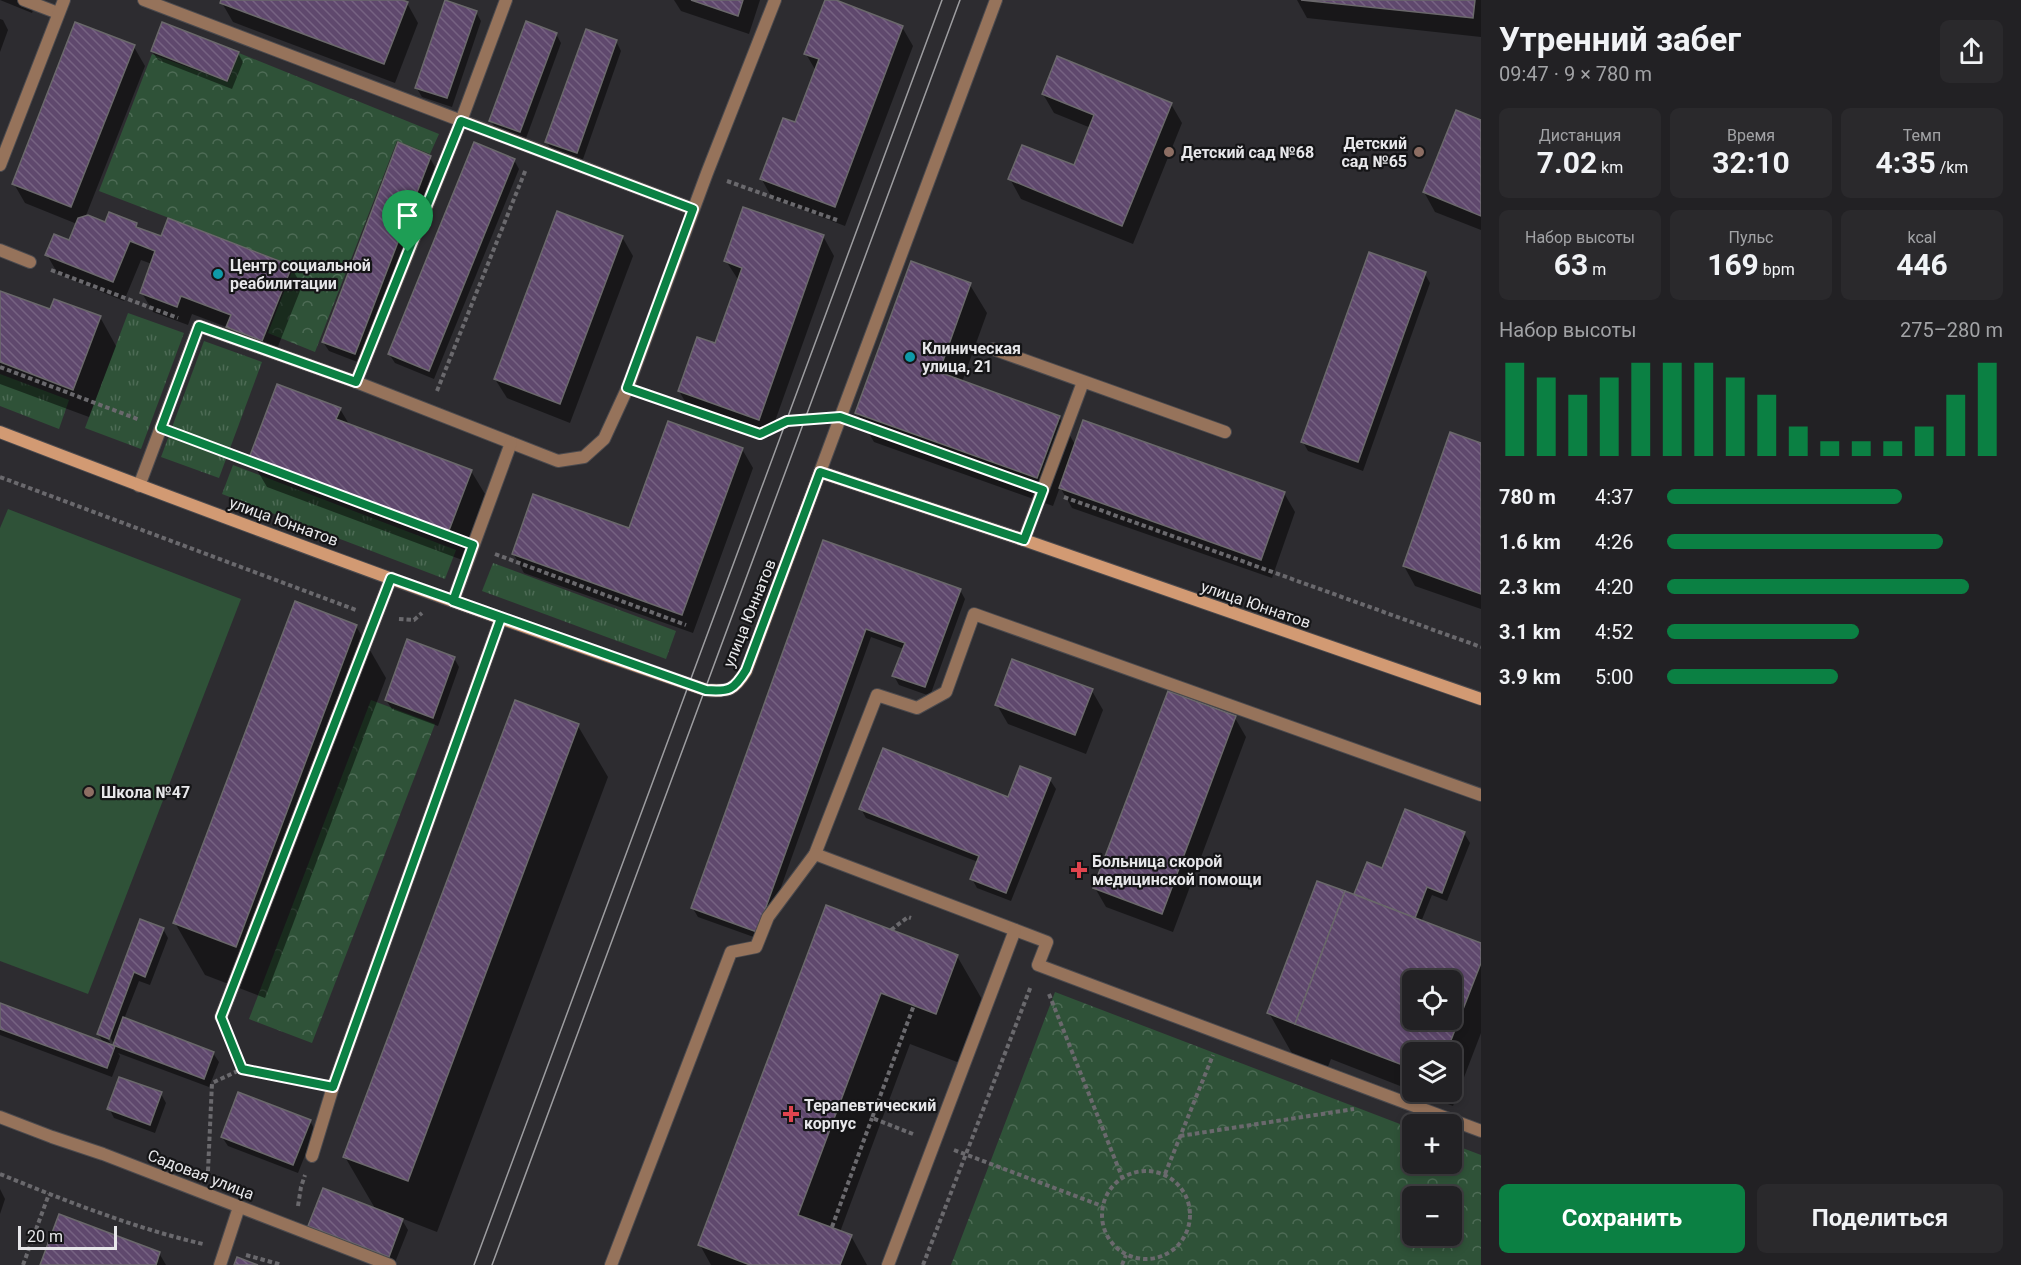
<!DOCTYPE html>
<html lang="ru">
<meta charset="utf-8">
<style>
body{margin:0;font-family:Roboto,sans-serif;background:#2a292c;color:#f1f3f6;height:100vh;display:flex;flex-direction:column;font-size:22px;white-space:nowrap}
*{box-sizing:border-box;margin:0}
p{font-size:20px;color:#a2a3a6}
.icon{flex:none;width:33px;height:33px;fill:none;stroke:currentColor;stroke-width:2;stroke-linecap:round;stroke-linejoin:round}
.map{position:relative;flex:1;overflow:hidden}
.sheet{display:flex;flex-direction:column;background:#222124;width:540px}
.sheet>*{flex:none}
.controls{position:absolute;left:1402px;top:970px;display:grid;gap:12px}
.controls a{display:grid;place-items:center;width:60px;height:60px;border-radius:9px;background:#222124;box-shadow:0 3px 9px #0003,0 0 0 2px #3f3e41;font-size:30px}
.scale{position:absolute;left:18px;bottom:15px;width:99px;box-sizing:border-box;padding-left:6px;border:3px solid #e7e7ea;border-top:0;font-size:16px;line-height:21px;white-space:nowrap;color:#e7e7ea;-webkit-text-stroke:4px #151517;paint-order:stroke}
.pin{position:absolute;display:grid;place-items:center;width:51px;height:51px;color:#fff;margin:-62px -26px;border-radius:50% 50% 50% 0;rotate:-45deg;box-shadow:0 0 6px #0007}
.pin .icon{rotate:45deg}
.round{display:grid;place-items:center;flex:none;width:63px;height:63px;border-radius:9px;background:#2a292c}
.headline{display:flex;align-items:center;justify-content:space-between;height:102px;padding:0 18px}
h1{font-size:33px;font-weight:700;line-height:45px}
.stats{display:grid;grid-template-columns:repeat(3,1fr);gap:9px;height:102px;padding:6px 18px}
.stats div{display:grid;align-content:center;border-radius:9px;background:#2a292c;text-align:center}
.stats b{font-size:30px;font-weight:700}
.stats small{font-size:16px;font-weight:400}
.stats p{font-size:16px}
.chart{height:168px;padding:12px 18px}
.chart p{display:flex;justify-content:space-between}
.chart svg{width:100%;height:108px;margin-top:6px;stroke:#0b8043;stroke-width:6}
.button{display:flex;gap:12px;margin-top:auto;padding:12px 18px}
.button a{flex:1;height:69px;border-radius:9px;background:#0b8043;color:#fff;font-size:24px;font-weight:700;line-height:69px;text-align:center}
.button a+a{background:#2a292c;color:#f1f3f6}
ul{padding:0 18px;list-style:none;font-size:20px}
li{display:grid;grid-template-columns:96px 72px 1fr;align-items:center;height:45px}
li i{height:15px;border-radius:8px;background:#0b8043}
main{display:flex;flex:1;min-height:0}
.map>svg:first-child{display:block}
.grass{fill:url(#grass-tufts)}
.park{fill:url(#park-crowns);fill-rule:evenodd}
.garden{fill:#2f5238}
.shadow{fill:#0007;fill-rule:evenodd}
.building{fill:url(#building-back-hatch);stroke:#6a686b;stroke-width:1.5;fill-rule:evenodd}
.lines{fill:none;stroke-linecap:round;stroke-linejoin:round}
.lane-casing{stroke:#4b4a4e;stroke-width:14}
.street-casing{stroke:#4b4a4e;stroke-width:14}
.secondary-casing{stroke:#4b4a4e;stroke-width:14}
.path{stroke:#6a696d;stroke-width:4;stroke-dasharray:4.5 3;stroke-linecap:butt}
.lane{stroke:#96735b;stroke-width:12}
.street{stroke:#96735b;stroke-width:12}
.secondary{stroke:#d29a73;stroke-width:12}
.tram{stroke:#9d9da0;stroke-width:1.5}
.route-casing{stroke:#fff;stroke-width:12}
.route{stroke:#0b8043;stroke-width:8}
.education-dot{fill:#8d6e63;stroke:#151517;stroke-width:2}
.culture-dot{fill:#0f9aa8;stroke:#151517;stroke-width:2}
.health-dot{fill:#e0444e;stroke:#151517;stroke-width:2}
.labels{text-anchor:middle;stroke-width:4.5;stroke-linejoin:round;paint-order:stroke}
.poi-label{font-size:16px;font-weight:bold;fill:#e7e7ea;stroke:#151517;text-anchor:start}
.street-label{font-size:16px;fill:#e7e7ea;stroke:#151517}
</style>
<main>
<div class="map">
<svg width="1481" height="1265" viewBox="0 0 1481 1265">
<defs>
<pattern id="grass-tufts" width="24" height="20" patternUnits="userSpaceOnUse" patternTransform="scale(1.5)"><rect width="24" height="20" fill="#2f5238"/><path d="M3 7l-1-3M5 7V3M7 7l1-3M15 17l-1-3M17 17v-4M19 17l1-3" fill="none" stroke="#4d6b55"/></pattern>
<pattern id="park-crowns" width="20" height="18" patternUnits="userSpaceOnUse" patternTransform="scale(1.5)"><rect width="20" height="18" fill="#2f5238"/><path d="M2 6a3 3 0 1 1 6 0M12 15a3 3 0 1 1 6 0" fill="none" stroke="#4d6b55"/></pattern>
<pattern id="building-back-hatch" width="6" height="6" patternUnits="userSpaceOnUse" patternTransform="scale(1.5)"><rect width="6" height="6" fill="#5f486d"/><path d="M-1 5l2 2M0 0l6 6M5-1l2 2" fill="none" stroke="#766282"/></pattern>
</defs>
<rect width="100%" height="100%" fill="#2d2c30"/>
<!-- grass -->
<g class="grass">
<path d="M 128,313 L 184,333 L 141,449 L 85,428 Z"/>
<path d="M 204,341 L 262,362 L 219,478 L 161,457 Z"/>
<path d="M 0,374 L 69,400 L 59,429 L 0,406 Z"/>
<path d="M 233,465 L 456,550 L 445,579 L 222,494 Z"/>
<path d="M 493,563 L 676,631 L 666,659 L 482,591 Z"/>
</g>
<!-- park -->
<g class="park">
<path d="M 239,53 L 439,134 L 430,154 L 397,141 L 315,352 L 268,333 L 294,266 L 99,191 L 152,54 L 228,82 Z"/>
<path d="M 371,700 L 435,724 L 312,1043 L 249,1019 Z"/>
<path d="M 1055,992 L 1413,1129 L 1413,1164 L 1452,1164 L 1452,1144 L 1481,1155 L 1481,1265 L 951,1265 ZM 1413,1197 L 1452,1197 L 1452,1236 L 1413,1236 Z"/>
</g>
<!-- garden -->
<path class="garden" d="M 8,509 L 241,599 L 88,994 L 0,961 L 0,528 Z"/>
<!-- shadow -->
<g class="shadow">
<path d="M 0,0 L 37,0 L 32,13 Z"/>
<path d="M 223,0 L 397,0 L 407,3 L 418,23 L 395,83 L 233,22 L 222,3 Z"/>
<path d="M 674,0 L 760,0 L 749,34 L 681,11 Z"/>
<path d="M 827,0 L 832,0 L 902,27 L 913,46 L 845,226 L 772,198 L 761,178 L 796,124 L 816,71 L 806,54 Z"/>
<path d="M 1297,0 L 1481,0 L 1481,37 L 1307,18 Z"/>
<path d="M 476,12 L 481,21 L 452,107 L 422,97 L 416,87 Z"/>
<path d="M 0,19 L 3,20 L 8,30 L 0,52 Z"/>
<path d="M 556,34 L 561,43 L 525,141 L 496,130 L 491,120 Z"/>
<path d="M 616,41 L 621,51 L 582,162 L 552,151 L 547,142 Z"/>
<path d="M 134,47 L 145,66 L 85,218 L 105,224 L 136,224 L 139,230 L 162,238 L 291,267 L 302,286 L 273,359 L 239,346 L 229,328 L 192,314 L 188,325 L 153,312 L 142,293 L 152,264 L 141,260 L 124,301 L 58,274 L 47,255 L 70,242 L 77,224 L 25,203 L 14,184 Z"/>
<path d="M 152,51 L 238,53 L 243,62 L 232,89 L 158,60 Z"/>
<path d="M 1043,94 L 1171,104 L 1182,123 L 1133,244 L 1021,199 L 1010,179 L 1075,167 L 1091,128 L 1054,113 Z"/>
<path d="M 1481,122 L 1481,230 L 1435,212 L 1424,192 Z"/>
<path d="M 430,158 L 435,167 L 360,363 L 329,351 L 323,342 Z"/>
<path d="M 514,160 L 519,169 L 434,379 L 395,363 L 389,354 Z"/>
<path d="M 823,236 L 834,256 L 769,438 L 690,410 L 679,391 L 716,345 L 739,281 L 726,261 Z"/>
<path d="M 622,237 L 633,256 L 570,423 L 507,398 L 495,379 Z"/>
<path d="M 1425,274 L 1430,283 L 1363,471 L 1308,451 L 1303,442 Z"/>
<path d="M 970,285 L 987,313 L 962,382 L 1059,417 L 1076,446 L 1284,493 L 1295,512 L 1272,578 L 1072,508 L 1060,487 L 1053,506 L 874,442 L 857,413 Z"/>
<path d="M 0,292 L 51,311 L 100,317 L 116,346 L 89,417 L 0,384 Z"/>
<path d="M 340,409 L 349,424 L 471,471 L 488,499 L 465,561 L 267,487 L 250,458 Z"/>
<path d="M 1481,444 L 1481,609 L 1415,586 L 1404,566 Z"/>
<path d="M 742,449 L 753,468 L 693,633 L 524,573 L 513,553 L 630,530 Z"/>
<path d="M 824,541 L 960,590 L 965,599 L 930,696 L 899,685 L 894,676 L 904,649 L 871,637 L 762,940 L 698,917 L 692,907 Z"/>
<path d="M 356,626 L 386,678 L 265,998 L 205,975 L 175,923 Z"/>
<path d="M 454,658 L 459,667 L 438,726 L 392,709 L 386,700 Z"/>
<path d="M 1092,691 L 1103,710 L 1086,754 L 1008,724 L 997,705 Z"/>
<path d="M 1235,718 L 1246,737 L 1173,932 L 1106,907 L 1095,888 Z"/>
<path d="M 578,726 L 608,777 L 437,1232 L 401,1218 L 408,1230 L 394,1265 L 315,1235 L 310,1225 L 376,1210 L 345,1157 Z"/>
<path d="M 1050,780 L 1056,789 L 1011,901 L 977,888 L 972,879 L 978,862 L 866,818 L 861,809 L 1009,798 Z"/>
<path d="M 1464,833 L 1470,843 L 1447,901 L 1432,895 L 1421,922 L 1481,945 L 1481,1033 L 1453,1106 L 1417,1092 L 1452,1092 L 1452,1053 L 1413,1053 L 1413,1091 L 1331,1059 L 1325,1074 L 1298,1064 L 1269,1013 L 1358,898 L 1356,894 L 1383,870 ZM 1413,981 L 1452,981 L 1452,1020 L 1413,1020 Z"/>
<path d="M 827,907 L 957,956 L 987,1008 L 965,1065 L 910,1044 L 840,1232 L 851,1236 L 867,1265 L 711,1265 L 700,1245 Z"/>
<path d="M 140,921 L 163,929 L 168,938 L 150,985 L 139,981 L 124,1019 L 213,1053 L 219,1062 L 209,1087 L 118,1053 L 120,1056 L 112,1077 L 0,1035 L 0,1005 L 104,1043 L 98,1034 ZM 107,1031 L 115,1046 L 112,1046 L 104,1033 Z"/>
<path d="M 161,1094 L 166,1103 L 155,1133 L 114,1118 L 109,1108 Z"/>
<path d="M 310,1121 L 315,1130 L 298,1173 L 228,1146 L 222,1137 Z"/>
<path d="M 0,1189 L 5,1199 L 0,1214 Z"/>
<path d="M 159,1253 L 166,1265 L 41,1265 Z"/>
</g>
<!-- building -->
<g class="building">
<path d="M 221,0 L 402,0 L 408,2 L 384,64 L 220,3 Z"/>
<path d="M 445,0 L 477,11 L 447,98 L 415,88 Z"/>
<path d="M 691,0 L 743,0 L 738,16 Z"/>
<path d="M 825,0 L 836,0 L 903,26 L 835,207 L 760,179 L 783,118 L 795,122 L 819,59 L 804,54 Z"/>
<path d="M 1301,0 L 1475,0 L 1473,18 Z"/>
<path d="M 526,21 L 557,33 L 520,132 L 489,121 Z"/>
<path d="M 75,22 L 135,45 L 71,207 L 12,184 Z"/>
<path d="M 162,22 L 239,52 L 227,81 L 151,51 Z"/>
<path d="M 586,29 L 617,40 L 577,153 L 545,142 Z"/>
<path d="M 1057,56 L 1172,103 L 1122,226 L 1008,179 L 1022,145 L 1074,165 L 1094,115 L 1042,94 Z"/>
<path d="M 1456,110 L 1481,120 L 1481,216 L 1423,192 Z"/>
<path d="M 398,142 L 431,156 L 355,354 L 322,342 Z"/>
<path d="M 474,142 L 515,159 L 429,371 L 388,354 Z"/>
<path d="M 743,207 L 824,235 L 759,420 L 678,391 L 697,337 L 715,343 L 742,268 L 724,261 Z"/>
<path d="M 557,211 L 623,236 L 560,404 L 494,379 Z"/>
<path d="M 109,212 L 137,223 L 136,227 L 161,236 L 168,218 L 292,266 L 262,341 L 226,327 L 231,315 L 181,296 L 177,307 L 140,293 L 155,251 L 130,241 L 113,282 L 45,255 L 54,234 L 69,240 L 78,218 L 88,215 L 105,222 Z"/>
<path d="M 1369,252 L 1426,272 L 1358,462 L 1301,442 Z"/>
<path d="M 911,261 L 971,283 L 939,372 L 1060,416 L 1037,478 L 855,413 Z"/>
<path d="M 0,291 L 50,309 L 54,299 L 101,316 L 73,390 L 0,362 Z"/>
<path d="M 277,384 L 341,408 L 336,419 L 472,470 L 448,533 L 249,458 Z"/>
<path d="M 1083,420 L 1285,492 L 1261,560 L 1059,488 Z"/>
<path d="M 668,421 L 743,448 L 682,615 L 512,554 L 533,494 L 629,528 Z"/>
<path d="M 1450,432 L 1481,443 L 1481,594 L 1403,566 Z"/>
<path d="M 823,540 L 961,589 L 925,687 L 892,676 L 905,643 L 866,629 L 757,932 L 691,908 Z"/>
<path d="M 295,601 L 357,625 L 236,947 L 173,923 Z"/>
<path d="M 407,639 L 455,657 L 433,718 L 385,700 Z"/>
<path d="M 1012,659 L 1093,689 L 1075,735 L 995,705 Z"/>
<path d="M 1168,691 L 1236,716 L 1162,914 L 1093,888 Z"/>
<path d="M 515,700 L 579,724 L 408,1181 L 343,1157 Z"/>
<path d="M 883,748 L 1008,797 L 1020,766 L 1051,778 L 1006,893 L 970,879 L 979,856 L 859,809 Z"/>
<path d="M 1405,809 L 1465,832 L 1442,893 L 1427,887 L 1415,918 L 1354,894 L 1367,862 L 1382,868 Z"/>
<path d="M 1317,881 L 1345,891 L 1295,1024 L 1267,1013 Z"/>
<path d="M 1345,891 L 1481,943 L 1481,963 L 1446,1053 L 1413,1053 L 1413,1069 L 1295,1024 ZM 1413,981 L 1452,981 L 1452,1020 L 1413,1020 Z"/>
<path d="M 826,905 L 958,955 L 936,1014 L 881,993 L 798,1215 L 852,1235 L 840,1265 L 750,1265 L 698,1245 Z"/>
<path d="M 140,919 L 164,928 L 145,977 L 134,972 L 109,1039 L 97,1034 Z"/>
<path d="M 0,1003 L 115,1046 L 107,1068 L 0,1029 Z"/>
<path d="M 123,1017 L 214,1052 L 204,1079 L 113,1045 Z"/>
<path d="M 119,1077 L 162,1092 L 150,1125 L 107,1109 Z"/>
<path d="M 238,1092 L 311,1120 L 293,1165 L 221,1137 Z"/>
<path d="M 323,1188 L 403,1219 L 389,1257 L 308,1226 Z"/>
<path d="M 59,1214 L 160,1252 L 156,1265 L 40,1265 Z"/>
<path d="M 237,1257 L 258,1265 L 234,1265 Z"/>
</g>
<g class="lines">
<defs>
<g id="lane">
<path d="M 24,0 L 58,13"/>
<path d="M 144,0 L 693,209"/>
<path d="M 0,165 L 64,0"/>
<path d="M 0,250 L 30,262"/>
<path d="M 993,349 L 1225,432"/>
<path d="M 356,382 L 461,121 L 506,0"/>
<path d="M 820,472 L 996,0"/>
<path d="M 139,486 L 199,326 L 356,382 L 558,461 L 584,457 L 604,439 L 627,389 L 707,173 L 775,0"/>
<path d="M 1024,540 L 1083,382"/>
<path d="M 453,601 L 511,443"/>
<path d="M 815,854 L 877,695 L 917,708 L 946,692 L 974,614 L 1481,795"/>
<path d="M 221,1017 L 391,578"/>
<path d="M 312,1156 L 333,1087 L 501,618"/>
<path d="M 220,1265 L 239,1207"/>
<path d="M 611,1265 L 731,952 L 756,947 L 768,917 L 815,854 L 1047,942 L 1038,965 L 1481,1131"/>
<path d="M 888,1265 L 1015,930"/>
</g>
<path id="street" d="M 0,1117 L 52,1137 L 103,1154 L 390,1265"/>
<path id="secondary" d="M 0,432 C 234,522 469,609 706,690 C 729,692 734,690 746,671 L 820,472 L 1024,540 L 1481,699"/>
</defs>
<!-- lane casing -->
<use href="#lane" class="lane-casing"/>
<!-- street casing -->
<use href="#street" class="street-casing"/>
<!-- secondary casing -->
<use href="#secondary" class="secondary-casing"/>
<!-- path -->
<g class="path">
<path d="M 727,181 L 837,220"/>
<path d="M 51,270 L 178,318"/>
<path d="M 0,367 L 140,420"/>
<path d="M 437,391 L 526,169"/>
<path d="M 649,396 L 760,434 L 787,421 L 815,418"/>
<path d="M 861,424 L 1023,483"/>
<path d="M 181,435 L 452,537"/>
<path d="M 0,477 L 356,610"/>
<path d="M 1064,497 L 1481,647"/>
<path d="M 495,554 L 686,625"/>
<path d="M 399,619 L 414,620 L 422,613"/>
<path d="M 891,930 L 908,917 L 911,918"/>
<path d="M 1049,994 L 1122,1177"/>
<path d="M 242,1069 L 312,1083"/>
<path d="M 913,1134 L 872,1118 L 914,1005"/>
<path d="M 1180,1136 L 1354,1109"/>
<path d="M 954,1150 L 1102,1206"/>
<circle cx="1146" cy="1215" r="44"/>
<path d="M 208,1171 L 212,1083 L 242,1069 L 229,1037"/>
<path d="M 0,1174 C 66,1201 134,1228 203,1244"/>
<path d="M 1165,1174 L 1213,1055"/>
<path d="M 298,1206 L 301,1187 L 305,1175"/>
<path d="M 832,1227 L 872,1118"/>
<path d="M 246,1255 L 282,1265"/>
<path d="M 23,1265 L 49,1194"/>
<path d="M 923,1265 L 1031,986"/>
<path d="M 1122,1265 L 1126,1255"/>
</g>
<!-- lane -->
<use href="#lane" class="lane"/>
<!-- street -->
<use href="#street" class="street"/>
<!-- secondary -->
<use href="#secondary" class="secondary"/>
<!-- tram -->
<g class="tram">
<path d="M 474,1265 L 942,0"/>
<path d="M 492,1265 L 960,0"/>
</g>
</g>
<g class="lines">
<defs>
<path id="route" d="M 408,252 L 356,382 L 199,326 L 161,428 L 473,545 L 453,601 L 501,618 L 333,1087 L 242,1069 L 221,1017 L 391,578 L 706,690 C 729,692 734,690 746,670 L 820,472 L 1024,540 L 1043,490 L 840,417 L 787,421 L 760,434 L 627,388 L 693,209 L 461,121 L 408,252"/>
</defs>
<!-- route casing -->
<use href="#route" class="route-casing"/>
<!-- route -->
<use href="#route" class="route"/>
</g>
<!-- markers -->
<g class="education-dot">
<circle cx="1169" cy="152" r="6"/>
<circle cx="1419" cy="152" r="6"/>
<circle cx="89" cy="792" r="6"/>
</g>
<g class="culture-dot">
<circle cx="218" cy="274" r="6"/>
<circle cx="910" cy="357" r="6"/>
</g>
<g class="health-dot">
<path d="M1076 861h6v6h6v6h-6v6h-6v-6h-6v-6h6z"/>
<path d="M788 1105h6v6h6v6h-6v6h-6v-6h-6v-6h6z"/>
</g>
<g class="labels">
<!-- poi labels -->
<g class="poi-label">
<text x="1407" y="149" text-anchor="end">Детский<tspan x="1407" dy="18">сад №65</tspan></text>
<text x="1181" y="158">Детский сад №68</text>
<text x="230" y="271">Центр социальной<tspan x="230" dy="18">реабилитации</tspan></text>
<text x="922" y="354">Клиническая<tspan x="922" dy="18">улица, 21</tspan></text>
<text x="101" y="798">Школа №47</text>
<text x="1092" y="867">Больница скорой<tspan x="1092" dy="18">медицинской помощи</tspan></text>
<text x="804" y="1111">Терапевтический<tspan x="804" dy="18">корпус</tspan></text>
</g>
<!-- street labels -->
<g class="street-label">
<text transform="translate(284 521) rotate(20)" y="6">улица Юннатов</text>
<text transform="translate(1256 604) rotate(19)" y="6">улица Юннатов</text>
<text transform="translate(749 613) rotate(-68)" y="6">улица Юннатов</text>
<text transform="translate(201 1174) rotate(21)" y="6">Садовая улица</text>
</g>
</g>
</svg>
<div class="controls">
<a><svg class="icon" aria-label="locate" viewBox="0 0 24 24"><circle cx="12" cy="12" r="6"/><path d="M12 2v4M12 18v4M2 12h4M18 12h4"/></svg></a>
<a><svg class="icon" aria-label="layers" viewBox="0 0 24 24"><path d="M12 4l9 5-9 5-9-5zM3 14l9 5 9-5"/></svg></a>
<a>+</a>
<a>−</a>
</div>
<div class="scale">20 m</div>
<div class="pin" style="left:408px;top:252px;background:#1e9e55"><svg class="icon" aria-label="arrive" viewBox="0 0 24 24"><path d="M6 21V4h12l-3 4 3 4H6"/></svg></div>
</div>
<section class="sheet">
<div class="headline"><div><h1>Утренний забег</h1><p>09:47 · 9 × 780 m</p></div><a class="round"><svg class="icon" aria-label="share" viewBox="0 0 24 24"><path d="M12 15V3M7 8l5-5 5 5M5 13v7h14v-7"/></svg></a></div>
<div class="stats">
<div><p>Дистанция</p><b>7.02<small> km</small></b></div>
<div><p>Время</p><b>32:10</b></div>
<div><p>Темп</p><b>4:35<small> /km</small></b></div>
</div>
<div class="stats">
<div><p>Набор высоты</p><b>63<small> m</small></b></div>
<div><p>Пульс</p><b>169<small> bpm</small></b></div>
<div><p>kcal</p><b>446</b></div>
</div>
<div class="chart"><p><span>Набор высоты</span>275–280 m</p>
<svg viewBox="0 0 160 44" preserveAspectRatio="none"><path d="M5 44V6M15 44V12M25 44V19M35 44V12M45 44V6M55 44V6M65 44V6M75 44V12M85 44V19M95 44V32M105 44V38M115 44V38M125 44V38M135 44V32M145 44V19M155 44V6"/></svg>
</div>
<ul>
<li><b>780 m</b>4:37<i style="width:70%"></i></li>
<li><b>1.6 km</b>4:26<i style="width:82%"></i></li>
<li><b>2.3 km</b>4:20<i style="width:90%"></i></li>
<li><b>3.1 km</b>4:52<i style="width:57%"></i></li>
<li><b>3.9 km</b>5:00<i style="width:51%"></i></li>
</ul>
<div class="button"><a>Сохранить</a><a>Поделиться</a></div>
</section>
</main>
